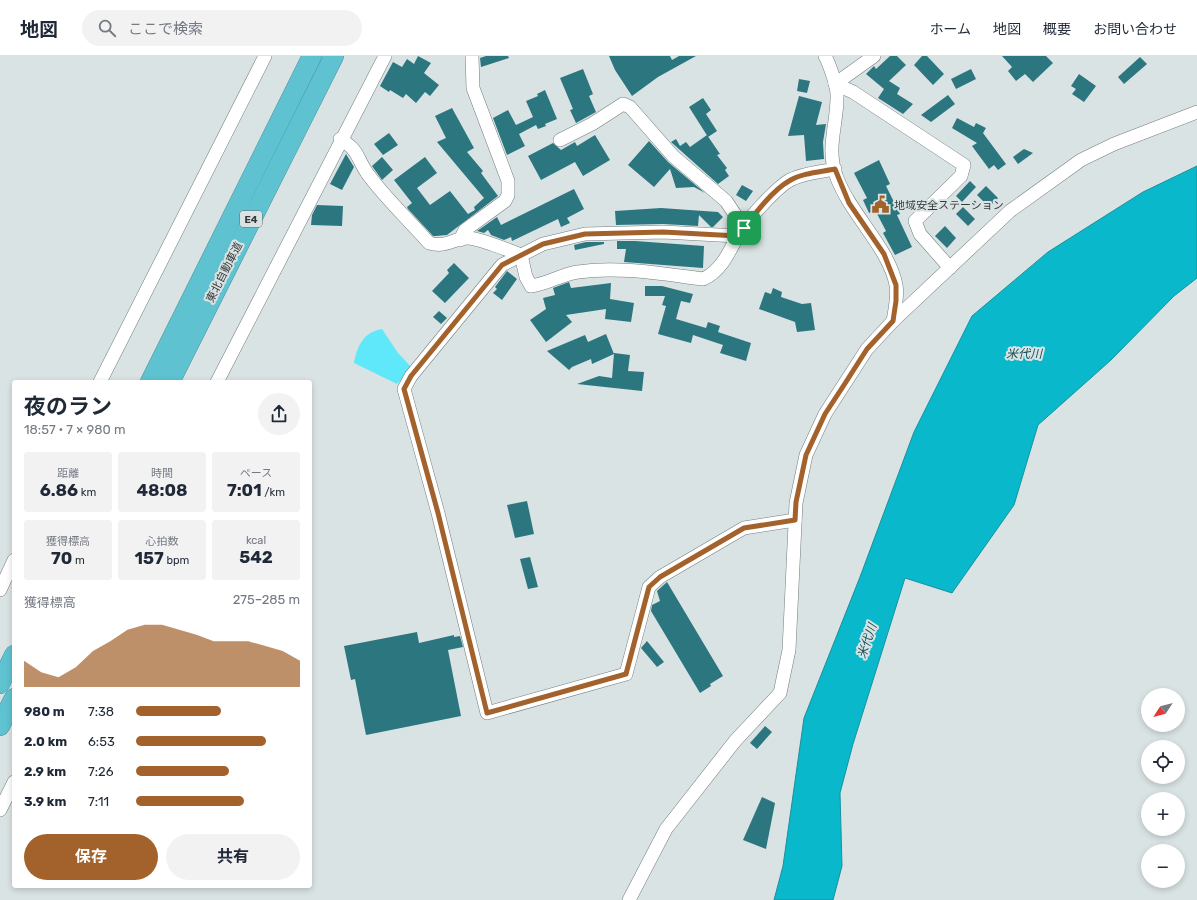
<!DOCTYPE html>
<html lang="ja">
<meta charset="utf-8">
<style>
body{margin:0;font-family:Rubik,"Noto Sans JP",sans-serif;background:#f2f2f3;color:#1f2937;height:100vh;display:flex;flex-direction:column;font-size:15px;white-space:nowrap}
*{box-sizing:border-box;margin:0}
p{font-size:13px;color:#747a83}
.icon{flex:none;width:22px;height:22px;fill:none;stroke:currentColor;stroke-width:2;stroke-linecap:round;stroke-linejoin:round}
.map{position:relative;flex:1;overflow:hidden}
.sheet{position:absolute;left:12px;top:324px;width:300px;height:508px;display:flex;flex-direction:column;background:#fff;border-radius:4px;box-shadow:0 2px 6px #0003}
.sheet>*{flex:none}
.needle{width:26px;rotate:234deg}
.buttons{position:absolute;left:1141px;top:632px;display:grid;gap:8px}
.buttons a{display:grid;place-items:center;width:44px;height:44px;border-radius:50%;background:#fff;box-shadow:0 2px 6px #0003;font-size:20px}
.pin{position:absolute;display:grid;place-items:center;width:34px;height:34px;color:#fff;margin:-17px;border-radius:8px;box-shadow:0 2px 6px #0006}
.round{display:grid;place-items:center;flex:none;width:42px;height:42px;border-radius:21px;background:#f2f2f3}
.overview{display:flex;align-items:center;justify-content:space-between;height:68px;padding:0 12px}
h1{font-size:22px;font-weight:700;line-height:30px}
.metrics{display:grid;grid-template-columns:repeat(3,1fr);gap:6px;height:68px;padding:4px 12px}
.metrics div{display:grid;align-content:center;border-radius:4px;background:#f2f2f3;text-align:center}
.metrics b{font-size:17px;font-weight:700}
.metrics small{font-size:11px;font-weight:400}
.metrics p{font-size:11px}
.chart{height:112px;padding:8px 12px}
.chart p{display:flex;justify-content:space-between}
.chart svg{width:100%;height:72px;margin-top:4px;fill:#a3622c;opacity:.7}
.cta{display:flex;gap:8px;margin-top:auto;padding:8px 12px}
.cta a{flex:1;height:46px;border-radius:24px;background:#a3622c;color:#fff;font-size:16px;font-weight:700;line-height:46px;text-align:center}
.cta a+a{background:#f2f2f3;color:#1f2937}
ul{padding:0 12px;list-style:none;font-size:13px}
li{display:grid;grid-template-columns:64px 48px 1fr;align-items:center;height:30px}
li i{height:10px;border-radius:5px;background:#a3622c}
header{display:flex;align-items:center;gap:24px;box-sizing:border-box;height:56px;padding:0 20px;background:#fff;border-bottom:1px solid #e0e1e3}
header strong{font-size:19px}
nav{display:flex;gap:22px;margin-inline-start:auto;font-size:14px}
.search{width:280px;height:36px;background:#f2f2f3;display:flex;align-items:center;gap:10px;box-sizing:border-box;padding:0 14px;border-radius:22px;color:#747a83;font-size:15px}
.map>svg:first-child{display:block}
.green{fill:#5fe7fa}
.water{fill:#09b8ca;stroke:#16929e}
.building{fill:#2c7680}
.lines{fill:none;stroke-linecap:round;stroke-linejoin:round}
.minor-casing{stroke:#757c7e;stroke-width:14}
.highway-casing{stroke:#50929b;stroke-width:20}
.minor{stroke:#fff;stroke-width:13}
.highway{stroke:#5ec2d0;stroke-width:19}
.route-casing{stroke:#fff;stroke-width:8}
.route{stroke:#a3622c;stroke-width:5}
.labels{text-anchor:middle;stroke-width:4;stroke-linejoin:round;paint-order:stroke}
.shield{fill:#dae3e4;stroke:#676c6c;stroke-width:1}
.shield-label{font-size:10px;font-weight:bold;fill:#363939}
.poi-label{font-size:11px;fill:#363939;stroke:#dae3e4;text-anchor:start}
.street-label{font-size:11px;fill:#363939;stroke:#dae3e4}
.water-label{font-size:12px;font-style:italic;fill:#145158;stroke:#dae3e4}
</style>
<header>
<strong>地図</strong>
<div class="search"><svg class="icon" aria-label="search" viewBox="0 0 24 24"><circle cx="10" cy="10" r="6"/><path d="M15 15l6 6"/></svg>ここで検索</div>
<nav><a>ホーム</a><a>地図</a><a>概要</a><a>お問い合わせ</a></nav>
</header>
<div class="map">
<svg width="1197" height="844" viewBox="0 0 1197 844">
<rect width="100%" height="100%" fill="#dae3e4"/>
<!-- green -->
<path class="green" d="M 382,273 L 398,297 L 413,313 L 397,328 L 354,307 C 357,291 363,276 382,273 Z"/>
<!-- water -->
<path class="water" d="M 1197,110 L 1197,222 L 1174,240 L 1111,304 L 1038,369 L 1014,449 L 952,537 L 905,522 L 853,688 L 840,737 L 842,810 L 833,844 L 774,844 L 783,810 L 804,662 L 860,521 L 914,376 L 972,260 L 1048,196 L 1143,136 Z"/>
<!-- building -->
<g class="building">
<path d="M 418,0 L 431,7 L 424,17 L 439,29 L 430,40 L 425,36 L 416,47 L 406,38 L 403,42 L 390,34 L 389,36 L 380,30 L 393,6 L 402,11 L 407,3 L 414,8 Z"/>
<path d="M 486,0 L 508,0 L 509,2 L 481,11 L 480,2 Z"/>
<path d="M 609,0 L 670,0 L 672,4 L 679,0 L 696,0 L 658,21 L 632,40 L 615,14 Z"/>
<path d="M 890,0 L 897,0 L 906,9 L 889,25 L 900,32 L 897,38 L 913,48 L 903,58 L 878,42 L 884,33 L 866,18 L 874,10 L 876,13 Z"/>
<path d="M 922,0 L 927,0 L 944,18 L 933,29 L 914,9 Z"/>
<path d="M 1002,0 L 1046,0 L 1053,7 L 1033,26 L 1025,18 L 1016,25 L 1008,15 L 1012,11 Z"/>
<path d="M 1140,1 L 1147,8 L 1124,28 L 1118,21 Z"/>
<path d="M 583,13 L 593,38 L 589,40 L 596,56 L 576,67 L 570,54 L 573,53 L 560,22 Z"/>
<path d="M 971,13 L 976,23 L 956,33 L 951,23 Z"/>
<path d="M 1079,18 L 1096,30 L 1084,46 L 1072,38 L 1076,33 L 1071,30 Z"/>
<path d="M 799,23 L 810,25 L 807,37 L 797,35 Z"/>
<path d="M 545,34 L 557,63 L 545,68 L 546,70 L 538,73 L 536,69 L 519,78 L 525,90 L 507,99 L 493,62 L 508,54 L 516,69 L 533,61 L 526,45 L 538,40 L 537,38 Z"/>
<path d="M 948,39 L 955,48 L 931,66 L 921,59 Z"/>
<path d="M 799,40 L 822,46 L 816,69 L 826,68 L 823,86 L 824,103 L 806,105 L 804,79 L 788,80 Z"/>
<path d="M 703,42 L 711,54 L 706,58 L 717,75 L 708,81 L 689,51 Z"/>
<path d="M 452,52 L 474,92 L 467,96 L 483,115 L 481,117 L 498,140 L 447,179 L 436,180 L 433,180 L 408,153 L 407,151 L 412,147 L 394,124 L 425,101 L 437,117 L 417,132 L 430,149 L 450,135 L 468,158 L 475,154 L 474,151 L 484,142 L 437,86 L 446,82 L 435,60 Z"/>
<path d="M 957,62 L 974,71 L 976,67 L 986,72 L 983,77 L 1006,108 L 998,114 L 994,109 L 989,113 L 972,90 L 977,87 L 952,72 Z"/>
<path d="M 389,77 L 398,89 L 383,99 L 374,88 Z"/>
<path d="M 595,79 L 610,104 L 583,120 L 575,106 L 541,124 L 528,100 L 553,87 L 561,94 L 575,86 L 577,90 Z"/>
<path d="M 707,79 L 720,98 L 717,99 L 727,112 L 725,114 L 729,120 L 718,128 L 671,86 L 676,83 L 680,90 L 686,86 L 690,91 Z"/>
<path d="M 649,85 L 668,106 L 705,137 L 694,131 L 676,132 L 670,113 L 654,131 L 628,109 Z"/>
<path d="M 1024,93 L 1033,97 L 1018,108 L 1013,101 Z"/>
<path d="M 346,98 L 354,111 L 342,134 L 330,128 Z"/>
<path d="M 382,101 L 393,114 L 382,124 L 372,110 Z"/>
<path d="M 879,104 L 890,128 L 886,130 L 900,158 L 897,159 L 912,191 L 895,199 L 883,177 L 886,175 L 875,154 L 869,157 L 863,144 L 867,142 L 854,117 Z"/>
<path d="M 970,125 L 976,131 L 962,146 L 956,140 Z"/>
<path d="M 742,129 L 753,135 L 746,145 L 736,139 Z"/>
<path d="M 986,130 L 998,142 L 989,151 L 977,139 Z"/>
<path d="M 574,133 L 584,153 L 567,162 L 570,167 L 561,171 L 558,163 L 512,185 L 511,181 L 504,184 L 491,179 L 488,174 L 484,177 L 477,175 L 497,161 L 501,169 Z"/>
<path d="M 317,149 L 343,150 L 342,170 L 311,169 L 312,159 Z"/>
<path d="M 963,151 L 975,163 L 968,170 L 956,158 Z"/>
<path d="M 661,152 L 718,156 L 723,161 L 713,171 L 711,171 L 699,159 L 698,170 L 663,168 L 616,169 L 615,155 Z"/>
<path d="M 945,170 L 956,182 L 947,192 L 935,180 Z"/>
<path d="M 617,185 L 635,185 L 704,190 L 703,212 L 624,206 L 626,193 L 617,193 Z"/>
<path d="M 586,186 L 604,186 L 604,188 L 575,194 L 574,189 Z"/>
<path d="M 454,207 L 469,222 L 445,247 L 432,235 L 449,217 L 447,214 Z"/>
<path d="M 507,215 L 517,223 L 502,244 L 493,237 L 497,233 L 495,231 Z"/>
<path d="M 569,226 L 571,232 L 611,227 L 610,243 L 634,247 L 631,266 L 605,263 L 606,253 L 566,259 L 572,266 L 546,286 L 530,264 L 546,253 L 543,242 L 555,239 L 553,232 Z"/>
<path d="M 645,230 L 662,230 L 693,238 L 690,247 L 681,245 L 676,263 L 706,272 L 708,266 L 720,270 L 718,276 L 751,287 L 746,305 L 720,297 L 723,289 L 693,279 L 691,287 L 658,278 L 666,250 L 662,249 L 665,240 L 645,240 Z"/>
<path d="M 773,232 L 782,236 L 781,241 L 802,248 L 811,247 L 815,274 L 797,276 L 795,266 L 759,253 L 765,236 L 771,238 Z"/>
<path d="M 439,255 L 447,262 L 441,268 L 433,261 Z"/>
<path d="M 606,278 L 614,298 L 592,308 L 591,303 L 572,311 L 569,314 L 547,295 L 585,279 L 588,286 Z"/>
<path d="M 614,297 L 630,299 L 628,315 L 644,316 L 642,335 L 577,328 L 599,320 L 612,322 Z"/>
<path d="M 527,445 L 534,478 L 515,482 L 507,449 Z"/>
<path d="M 530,501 L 538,531 L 528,533 L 520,503 Z"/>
<path d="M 667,526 L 723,620 L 710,628 L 711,630 L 700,637 L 651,555 L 652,549 L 660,545 L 657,535 Z"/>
<path d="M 417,576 L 419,587 L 454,579 L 454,581 L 460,580 L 463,591 L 448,594 L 461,660 L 366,679 L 355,623 L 351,624 L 344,590 Z"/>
<path d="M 647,585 L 664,606 L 657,611 L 641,592 Z"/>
<path d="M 765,670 L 772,676 L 757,693 L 750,687 Z"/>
<path d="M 762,741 L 775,747 L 766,793 L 743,784 Z"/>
</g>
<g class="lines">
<defs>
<g id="minor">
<path d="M 825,0 C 829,7 837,30 837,38 C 838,68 825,92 837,122 C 851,159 889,192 896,229 C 898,240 895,254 893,265"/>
<path d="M 874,0 L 835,28 L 853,36 L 964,109 L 961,120 L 915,165 L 920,178 L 950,212"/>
<path d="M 340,83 C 360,95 356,101 367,117 C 385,142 409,164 429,187 C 448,192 453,182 468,182 C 477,182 511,195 521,199 L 526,221 L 531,230 C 548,228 562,218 578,216 C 620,210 662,218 703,223 C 720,216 729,197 737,181 C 743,168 777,131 790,124 C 803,117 820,116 835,113"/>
<path d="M 560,84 L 592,68 L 623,48 L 630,51 L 673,100 L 726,145 L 744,172"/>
<path d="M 737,180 L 663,176 L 585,178 L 543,188 L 502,209 L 411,320 L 404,333 L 438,457 L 487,657 L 626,618 L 649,531 L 660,521 L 744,472 L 795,464"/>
<path d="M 460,184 L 465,174 L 505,145 L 508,139 L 508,125 L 473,32 L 472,0"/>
<path d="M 100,326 L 265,0"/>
<path d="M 217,326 L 385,0"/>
<path d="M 0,534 L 14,504"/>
<path d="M 0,754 L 14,726"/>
<path d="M 629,844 L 666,773 L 735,685 L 780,637 L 789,594 L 796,447 L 806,399 L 825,358 L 867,293 L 893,265 L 1010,155 L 1081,104 L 1114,88 L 1197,56"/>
</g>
<g id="highway">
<path d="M 150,326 L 312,0"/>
<path d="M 170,326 L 334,0"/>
<path d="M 0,628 L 14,599"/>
<path d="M 0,670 L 14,642"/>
</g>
</defs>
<!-- minor casing -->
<use href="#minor" class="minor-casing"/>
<!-- highway casing -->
<use href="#highway" class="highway-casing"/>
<!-- minor -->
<use href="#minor" class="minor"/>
<!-- highway -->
<use href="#highway" class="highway"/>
</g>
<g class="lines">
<defs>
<path id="route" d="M 835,113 L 849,147 L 884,198 L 896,229 L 896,245 L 893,265 L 867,293 L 844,329 L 825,358 L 806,399 L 796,446 L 795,464 L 744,472 L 660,521 L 649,531 L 626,618 L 487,657 L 438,457 L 404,333 L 411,320 L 502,209 L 543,188 L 585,178 L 663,176 L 738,180 C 751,163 771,135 789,125 C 802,117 820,116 835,113 Z"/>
</defs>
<!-- route casing -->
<use href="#route" class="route-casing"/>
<!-- route -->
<use href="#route" class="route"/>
</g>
<!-- icons -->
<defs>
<symbol id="civic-bare" viewBox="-9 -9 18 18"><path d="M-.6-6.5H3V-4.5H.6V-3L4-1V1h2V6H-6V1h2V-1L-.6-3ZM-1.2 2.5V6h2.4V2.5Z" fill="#a3622c" stroke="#dae3e4" stroke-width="2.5" paint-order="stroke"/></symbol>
</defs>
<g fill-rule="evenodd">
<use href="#civic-bare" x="868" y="136" width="25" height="25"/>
</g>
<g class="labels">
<!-- shield labels -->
<rect class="shield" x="240" y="155" width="22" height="16" rx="3"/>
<g class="shield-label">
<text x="251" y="167">E4</text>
</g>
<!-- poi labels -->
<g class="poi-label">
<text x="894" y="153">地域安全ステーション</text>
</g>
<!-- street labels -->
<g class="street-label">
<text transform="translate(224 216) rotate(-63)" y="4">東北自動車道</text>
</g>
<!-- water labels -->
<g class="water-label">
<text x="1024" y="302">米代川</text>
<text transform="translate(867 585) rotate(-71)" y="4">米代川</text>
</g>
</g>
</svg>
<div class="buttons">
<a><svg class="needle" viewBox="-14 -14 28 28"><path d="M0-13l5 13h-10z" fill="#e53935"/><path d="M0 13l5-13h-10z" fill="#747a83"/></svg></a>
<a><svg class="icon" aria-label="locate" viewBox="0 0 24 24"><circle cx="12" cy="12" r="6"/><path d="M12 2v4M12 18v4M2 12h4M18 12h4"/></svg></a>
<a>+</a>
<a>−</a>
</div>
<div class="pin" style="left:744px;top:172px;background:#1e9e55"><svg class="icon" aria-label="arrive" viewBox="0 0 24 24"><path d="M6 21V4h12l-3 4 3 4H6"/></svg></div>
<section class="sheet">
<div class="overview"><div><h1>夜のラン</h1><p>18:57 · 7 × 980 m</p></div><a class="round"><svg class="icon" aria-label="share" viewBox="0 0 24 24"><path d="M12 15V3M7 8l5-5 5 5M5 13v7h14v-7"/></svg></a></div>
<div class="metrics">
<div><p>距離</p><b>6.86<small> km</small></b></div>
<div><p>時間</p><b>48:08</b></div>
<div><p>ペース</p><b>7:01<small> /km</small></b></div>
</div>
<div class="metrics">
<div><p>獲得標高</p><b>70<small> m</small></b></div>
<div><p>心拍数</p><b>157<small> bpm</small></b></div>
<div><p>kcal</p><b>542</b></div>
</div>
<div class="chart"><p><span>獲得標高</span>275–285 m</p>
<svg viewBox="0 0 160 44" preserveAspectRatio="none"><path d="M0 44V28L10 35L20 38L30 32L40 22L50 16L60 9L70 6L80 6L90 9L100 12L110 16L120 16L130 16L140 19L150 22L160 28V44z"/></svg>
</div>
<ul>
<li><b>980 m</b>7:38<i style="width:52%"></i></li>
<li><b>2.0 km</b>6:53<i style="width:79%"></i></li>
<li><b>2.9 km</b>7:26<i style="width:57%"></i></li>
<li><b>3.9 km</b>7:11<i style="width:66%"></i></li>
</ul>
<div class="cta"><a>保存</a><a>共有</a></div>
</section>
</div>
